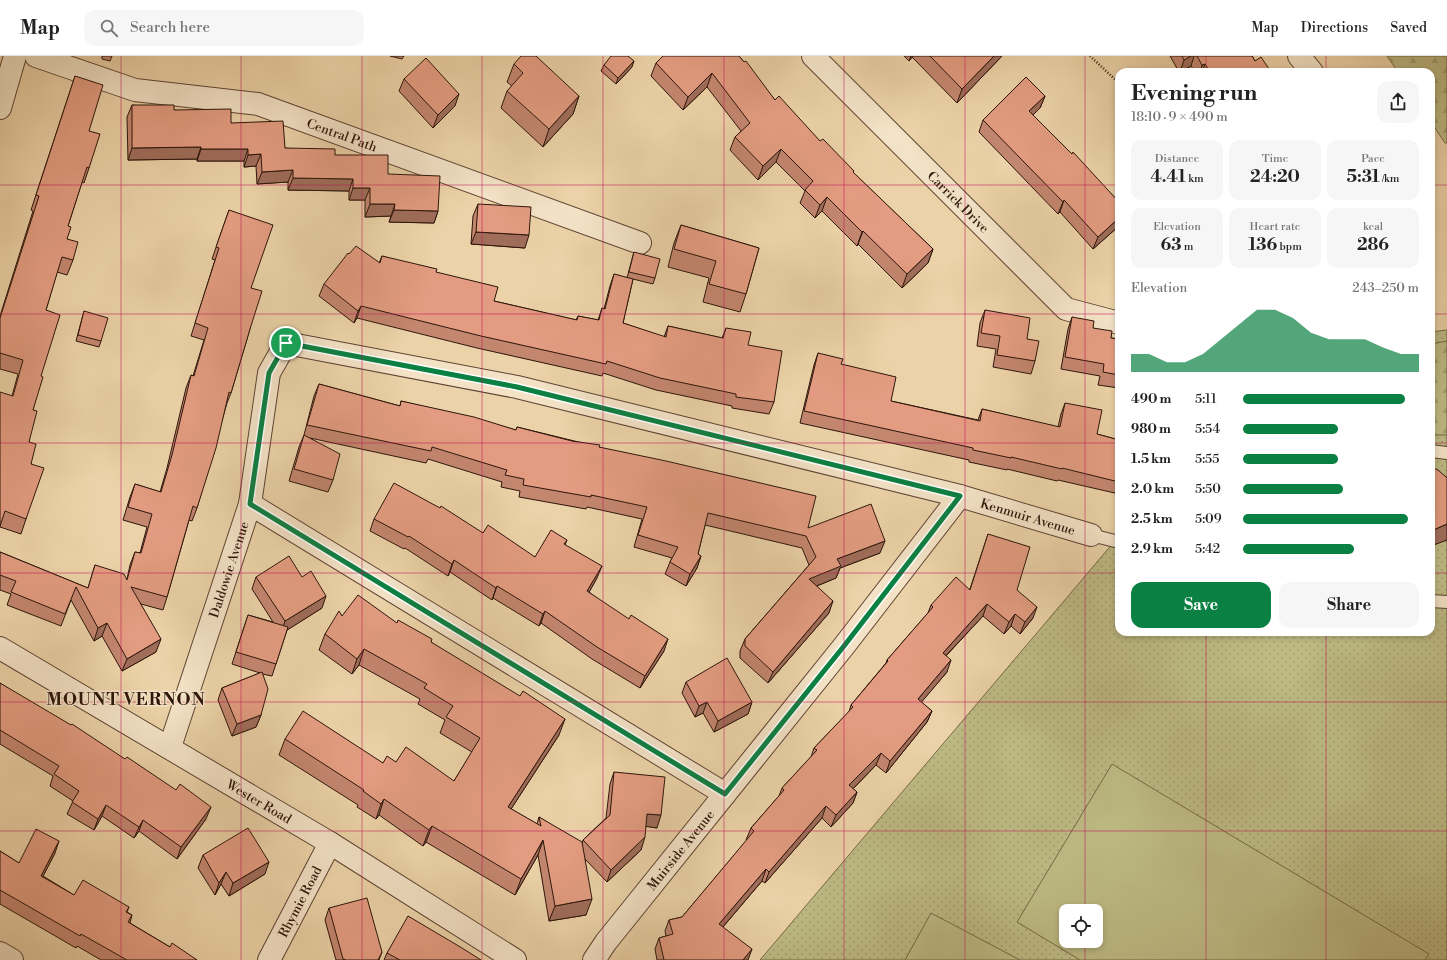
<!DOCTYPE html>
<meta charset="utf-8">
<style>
body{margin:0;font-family:"Libre Bodoni",serif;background:#f6f6f6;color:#222;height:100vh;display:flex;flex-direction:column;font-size:15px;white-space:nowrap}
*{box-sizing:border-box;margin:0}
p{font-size:13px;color:#767676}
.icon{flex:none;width:22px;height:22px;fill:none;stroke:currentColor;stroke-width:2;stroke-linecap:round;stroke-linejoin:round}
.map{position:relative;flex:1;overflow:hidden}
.details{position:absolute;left:1115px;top:12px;width:320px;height:568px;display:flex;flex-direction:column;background:#fff;border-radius:12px;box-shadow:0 2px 6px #0003}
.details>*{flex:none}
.controls{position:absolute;left:1059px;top:848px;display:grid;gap:8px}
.controls a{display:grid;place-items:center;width:44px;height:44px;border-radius:8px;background:#fff;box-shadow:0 2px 6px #0003;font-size:20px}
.pin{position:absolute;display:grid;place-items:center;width:34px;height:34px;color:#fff;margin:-17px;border:2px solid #fff;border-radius:50%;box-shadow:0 1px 4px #0007}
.round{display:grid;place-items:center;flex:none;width:42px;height:42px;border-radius:12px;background:#f6f6f6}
.headline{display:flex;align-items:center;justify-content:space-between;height:68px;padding:0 16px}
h1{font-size:22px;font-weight:700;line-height:30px}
.metrics{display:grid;grid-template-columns:repeat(3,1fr);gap:6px;height:68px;padding:4px 16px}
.metrics div{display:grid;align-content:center;border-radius:10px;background:#f6f6f6;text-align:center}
.metrics b{font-size:17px;font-weight:700}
.metrics small{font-size:11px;font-weight:400}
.metrics p{font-size:11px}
.chart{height:112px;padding:8px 16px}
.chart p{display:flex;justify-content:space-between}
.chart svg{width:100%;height:72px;margin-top:4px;fill:#0b8043;opacity:.7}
.button{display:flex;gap:8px;margin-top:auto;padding:8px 16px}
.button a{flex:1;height:46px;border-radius:12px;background:#0b8043;color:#fff;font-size:16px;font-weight:700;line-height:46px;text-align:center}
.button a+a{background:#f6f6f6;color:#222}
ul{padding:0 16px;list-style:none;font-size:13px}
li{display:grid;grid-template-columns:64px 48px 1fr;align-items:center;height:30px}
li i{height:10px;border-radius:5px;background:#0b8043}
header{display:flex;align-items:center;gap:24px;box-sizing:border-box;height:56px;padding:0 20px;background:#fff;border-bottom:1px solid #e0e0e0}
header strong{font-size:19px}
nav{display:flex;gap:22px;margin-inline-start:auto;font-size:14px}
.search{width:280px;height:36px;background:#f6f6f6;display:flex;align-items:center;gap:10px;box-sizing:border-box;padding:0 14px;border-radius:12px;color:#767676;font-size:15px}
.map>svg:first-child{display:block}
.grass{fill:url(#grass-dots);stroke:#756847;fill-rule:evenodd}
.forest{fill:url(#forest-firs);stroke:#756847}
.garden{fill:#bdba84;stroke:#756847;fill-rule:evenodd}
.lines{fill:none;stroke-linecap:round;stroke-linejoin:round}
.service-casing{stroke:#5d4432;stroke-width:14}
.minor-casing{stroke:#5d4432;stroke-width:24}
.path{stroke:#2d150a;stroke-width:2.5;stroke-dasharray:1 2;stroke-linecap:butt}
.service{stroke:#f3e2c6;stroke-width:12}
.minor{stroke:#f3e2c6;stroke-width:22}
.wall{fill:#c3866f;stroke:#2d150a}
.shaded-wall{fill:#9f6d5a;stroke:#2d150a}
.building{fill:#e39c81;stroke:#2d150a}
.route-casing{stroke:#fff;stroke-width:8}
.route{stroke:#0b8043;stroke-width:5}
.grid{fill:none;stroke:#c2185b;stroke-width:1;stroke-opacity:0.55}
.labels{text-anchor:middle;stroke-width:3;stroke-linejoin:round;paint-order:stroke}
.street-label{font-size:13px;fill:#2d150a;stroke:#f3e2c6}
.district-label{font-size:17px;font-weight:bold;letter-spacing:1px;fill:#2d150a;stroke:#f3e2c6}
</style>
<header>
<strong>Map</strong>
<div class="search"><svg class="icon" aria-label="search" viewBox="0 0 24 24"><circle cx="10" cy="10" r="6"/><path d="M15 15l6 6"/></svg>Search here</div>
<nav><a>Map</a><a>Directions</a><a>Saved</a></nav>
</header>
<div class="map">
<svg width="1447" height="904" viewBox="0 0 1447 904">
<defs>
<pattern id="grass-dots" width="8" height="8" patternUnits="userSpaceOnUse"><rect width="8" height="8" fill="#bdba84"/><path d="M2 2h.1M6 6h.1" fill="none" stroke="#a39f71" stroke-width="1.8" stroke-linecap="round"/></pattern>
<pattern id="forest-firs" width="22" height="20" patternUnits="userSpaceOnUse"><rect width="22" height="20" fill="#bdba84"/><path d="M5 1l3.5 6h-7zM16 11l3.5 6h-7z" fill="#a39f71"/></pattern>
</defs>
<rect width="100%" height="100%" fill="#ecd2a8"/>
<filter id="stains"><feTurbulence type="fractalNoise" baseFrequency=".005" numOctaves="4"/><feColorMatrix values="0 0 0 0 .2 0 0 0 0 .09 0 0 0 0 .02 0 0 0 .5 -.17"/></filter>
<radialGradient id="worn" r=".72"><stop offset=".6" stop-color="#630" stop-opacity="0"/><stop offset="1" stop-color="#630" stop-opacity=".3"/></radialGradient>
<!-- grass -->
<path class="grass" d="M 1447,274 L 1447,904 L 760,904 L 1119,480 L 1119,576 L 1431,576 L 1431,276 ZM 1066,855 L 1096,855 L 1096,885 L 1066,885 Z"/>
<!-- forest -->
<g class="forest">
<path d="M 1387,0 L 1447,0 L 1447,87 L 1445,87 L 1431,66 L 1431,16 L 1398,16 Z"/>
<path d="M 1447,285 L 1447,379 L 1431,379 L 1431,288 Z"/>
</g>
<!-- garden -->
<g class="garden">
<path d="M 1112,708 L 1429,898 L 1425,904 L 1080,904 L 1017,866 ZM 1066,855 L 1096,855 L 1096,885 L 1066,885 Z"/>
<path d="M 931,857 L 1020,904 L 905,904 Z"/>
</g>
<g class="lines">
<defs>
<g id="service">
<path d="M 1431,395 L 1447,397"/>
<path d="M 1091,479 L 1119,486"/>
<path d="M 1431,545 L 1447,546"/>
</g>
<g id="minor">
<path id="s1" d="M 36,0 L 135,34 L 258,48 L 640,187"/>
<path id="s2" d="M 813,0 L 1066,253 L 1119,267"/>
<path d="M 1299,0 L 1312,16"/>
<path d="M 0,52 L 15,0"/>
<path d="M 250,448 L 725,738"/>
<path id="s3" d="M 0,592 L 330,787 L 515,904"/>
<path id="s4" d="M 170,691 L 250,448 L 269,317 L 286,287 L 517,331 L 960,440 L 1091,479"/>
<path d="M 0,897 L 12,904"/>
<path id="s5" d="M 269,904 L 330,787"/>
<path id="s6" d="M 594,904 L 606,886 L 844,590 L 960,440"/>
</g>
</defs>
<!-- service casing -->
<use href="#service" class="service-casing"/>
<!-- minor casing -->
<use href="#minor" class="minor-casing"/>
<!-- path -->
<path class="path" d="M 1090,0 L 1119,27"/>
<!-- service -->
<use href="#service" class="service"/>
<!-- minor -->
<use href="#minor" class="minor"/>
</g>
<!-- wall -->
<g class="wall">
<path d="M 102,0 L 112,0 L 110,5 L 102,3 Z"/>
<path d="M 390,0 L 404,0 L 402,3 Z"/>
<path d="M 739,0 L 775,44 L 820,85 L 933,193 L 928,207 L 902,232 L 858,188 L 857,190 L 822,155 L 815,162 L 800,147 L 805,135 L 776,106 L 758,124 L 730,94 L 735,81 L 741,75 L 707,31 L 683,54 L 651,20 L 656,7 Z"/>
<path d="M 904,0 L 1002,0 L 957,47 L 912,1 L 909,5 Z"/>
<path d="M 1170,0 L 1252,0 L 1255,5 L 1271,16 L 1195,16 L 1191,10 L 1181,16 L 1179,16 Z"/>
<path d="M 514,8 L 579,40 L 573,58 L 543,91 L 501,52 L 507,35 L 512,30 L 507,26 Z"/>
<path d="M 604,9 L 632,11 L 616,28 L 601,15 Z"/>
<path d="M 75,20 L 89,75 L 89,112 L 84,127 L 82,126 L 68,170 L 67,183 L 73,204 L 67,219 L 57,216 L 46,254 L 41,320 L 33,354 L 29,386 L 31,408 L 26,463 L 21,478 L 0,471 L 12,340 L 18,318 L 0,313 L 0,260 L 33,155 L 31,154 Z"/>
<path d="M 404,23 L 455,50 L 433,72 L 399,35 Z"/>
<path d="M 1045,40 L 1040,52 L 1033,59 L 1119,146 L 1119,170 L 1093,193 L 1060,156 L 1058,158 L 979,76 L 983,64 Z"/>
<path d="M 132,49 L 174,54 L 231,67 L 285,92 L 335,99 L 388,118 L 438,155 L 434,167 L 389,166 L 391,160 L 365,161 L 365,144 L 349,144 L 349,135 L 288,134 L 288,126 L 257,128 L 256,110 L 244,111 L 244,105 L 197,105 L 197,103 L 128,104 L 127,61 Z"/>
<path d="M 478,148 L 525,192 L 471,188 L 473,160 Z"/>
<path d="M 229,154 L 251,232 L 250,273 L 231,337 L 227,347 L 197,452 L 192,465 L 189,464 L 167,541 L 163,554 L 141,548 L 156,596 L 122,615 L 102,580 L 94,585 L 71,544 L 61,570 L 7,549 L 11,538 L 0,534 L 0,496 L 88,532 L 95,509 L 127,523 L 130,509 L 135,496 L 140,497 L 147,471 L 123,464 L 130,441 L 135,428 L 160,436 L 167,412 L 186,332 L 191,319 L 193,320 L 204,284 L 191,280 L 215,204 L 212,203 Z"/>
<path d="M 681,169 L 759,192 L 746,238 L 740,256 L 703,246 L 709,222 L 668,211 L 674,187 Z"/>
<path d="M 634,196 L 655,222 L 653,228 L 633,223 L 623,267 L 664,281 L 668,270 L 722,282 L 726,272 L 748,289 L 774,346 L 769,358 L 732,352 L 732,350 L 656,334 L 603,317 L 602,320 L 477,292 L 357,262 L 354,267 L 319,240 L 324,228 L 379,207 L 382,200 L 436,216 L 494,245 L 576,264 L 578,260 L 598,264 L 602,252 L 604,253 L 610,230 L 614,218 L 627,222 L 632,203 Z"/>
<path d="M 985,254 L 1027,283 L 1035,305 L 1031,318 L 993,311 L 996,293 L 977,290 L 980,267 Z"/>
<path d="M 84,255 L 101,285 L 99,291 L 76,285 Z"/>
<path d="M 1072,261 L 1111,282 L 1119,283 L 1119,332 L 1098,329 L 1100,320 L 1061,313 L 1068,273 Z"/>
<path d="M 818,297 L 841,308 L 891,345 L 978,364 L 982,353 L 1058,371 L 1061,358 L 1065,347 L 1097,378 L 1119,384 L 1119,438 L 1058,424 L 1057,425 L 1007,413 L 1007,414 L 969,406 L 969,404 L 800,367 L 814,309 Z"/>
<path d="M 319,328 L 400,350 L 401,345 L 516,374 L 517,371 L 599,391 L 808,472 L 880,497 L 840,512 L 836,522 L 817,530 L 829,557 L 768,627 L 740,602 L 740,595 L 745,583 L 809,509 L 802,492 L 705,469 L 698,498 L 701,500 L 697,512 L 686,530 L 665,518 L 670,506 L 672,502 L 634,491 L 642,463 L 587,451 L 586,453 L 519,441 L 520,435 L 501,431 L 502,426 L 428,403 L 426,407 L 310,382 L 333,424 L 328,436 L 289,425 L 299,391 L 304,379 L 314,340 Z"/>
<path d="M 374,463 L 483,477 L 535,501 L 567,484 L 565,489 L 597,522 L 589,536 L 664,595 L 640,632 L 592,603 L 541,567 L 539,570 L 493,542 L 492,544 L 450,516 L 448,520 L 405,492 L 404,493 L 370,475 Z"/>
<path d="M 988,478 L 1017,534 L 1033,562 L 1020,578 L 1011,570 L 1004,578 L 983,560 L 946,600 L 947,616 L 921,646 L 932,655 L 927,666 L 886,717 L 876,709 L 853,733 L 857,736 L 853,747 L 831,771 L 822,762 L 765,827 L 762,825 L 723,871 L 748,904 L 657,904 L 655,893 L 659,882 L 666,880 L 665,875 L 669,864 L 682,861 L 747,784 L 746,784 L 751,772 L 779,740 L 782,732 L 811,701 L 814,692 L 849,656 L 851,649 L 886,607 L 887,604 L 928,557 L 931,549 L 970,533 Z"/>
<path d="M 256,521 L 322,552 L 287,574 L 272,620 L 262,618 L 261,659 L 256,671 L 232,680 L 218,644 L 222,632 L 260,617 L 232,608 L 244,571 L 248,559 L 273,566 L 252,533 Z"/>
<path d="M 342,560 L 397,567 L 431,586 L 559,679 L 511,753 L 537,768 L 539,761 L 582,788 L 583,784 L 606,762 L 610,728 L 614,716 L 657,772 L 646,770 L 641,794 L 607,826 L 585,803 L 586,859 L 549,865 L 538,799 L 515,839 L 426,786 L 423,790 L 379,759 L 376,763 L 357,751 L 358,749 L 279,699 L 285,683 L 383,707 L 396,706 L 454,725 L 472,696 L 440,677 L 445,664 L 418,648 L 420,643 L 359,609 L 352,618 L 319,594 L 325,578 Z"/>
<path d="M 686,626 L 752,646 L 748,658 L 714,676 L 703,657 L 695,661 L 682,637 Z"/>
<path d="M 0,627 L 206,763 L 177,803 L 139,775 L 134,782 L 102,760 L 94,774 L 67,758 L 73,745 L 50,730 L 53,720 L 0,688 Z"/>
<path d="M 0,795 L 19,807 L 55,797 L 43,820 L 74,839 L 129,851 L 127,856 L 132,859 L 130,867 L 170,891 L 197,904 L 101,904 L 77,890 L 76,892 L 0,848 Z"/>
<path d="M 203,799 L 265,818 L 229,840 L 221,828 L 215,839 L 198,812 Z"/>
<path d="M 329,852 L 382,896 L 379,904 L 336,904 L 325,864 Z"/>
<path d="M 387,897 L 481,904 L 384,904 Z"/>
</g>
<!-- shaded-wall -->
<g class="shaded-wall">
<path d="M 911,0 L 913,0 L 909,5 Z"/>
<path d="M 994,0 L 1002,0 L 957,47 L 962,33 Z"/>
<path d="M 1191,0 L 1194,0 L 1191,10 L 1180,16 L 1184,4 Z"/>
<path d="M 634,5 L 632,11 L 616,28 L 618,22 Z"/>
<path d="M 1205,8 L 1202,16 L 1200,16 L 1202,9 Z"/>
<path d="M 712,17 L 707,31 L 683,54 L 688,41 Z"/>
<path d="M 459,38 L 455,50 L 433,72 L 438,59 Z"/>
<path d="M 579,40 L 573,58 L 543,91 L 549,73 Z"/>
<path d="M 1045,40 L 1040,52 L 1025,67 L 1029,55 Z"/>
<path d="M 201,91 L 197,103 L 128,104 L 132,92 Z"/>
<path d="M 201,93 L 248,93 L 244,105 L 197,105 Z"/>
<path d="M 781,93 L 776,106 L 758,124 L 763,110 Z"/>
<path d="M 261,98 L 256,110 L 244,111 L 248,99 Z"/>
<path d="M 293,114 L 288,126 L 257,128 L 262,116 Z"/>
<path d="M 293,122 L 353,123 L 349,135 L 288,134 Z"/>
<path d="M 353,132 L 370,132 L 365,144 L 349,144 Z"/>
<path d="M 827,141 L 822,155 L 815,162 L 820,149 Z"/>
<path d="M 1064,144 L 1060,156 L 1058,158 L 1063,146 Z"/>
<path d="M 370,148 L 395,148 L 391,160 L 365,161 Z"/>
<path d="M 394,154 L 438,155 L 434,167 L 389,166 Z"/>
<path d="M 1119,162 L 1119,170 L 1093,193 L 1098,181 Z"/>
<path d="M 863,175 L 858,188 L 857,190 L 862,176 Z"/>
<path d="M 476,176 L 529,179 L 525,192 L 471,188 Z"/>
<path d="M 933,193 L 928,207 L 902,232 L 907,218 Z"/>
<path d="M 361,250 L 357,262 L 354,267 L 358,255 Z"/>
<path d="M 1447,468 L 1447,484 L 1431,490 L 1431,475 Z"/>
<path d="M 885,485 L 880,497 L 840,512 L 836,522 L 804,535 L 809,523 L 837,503 Z"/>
<path d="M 701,500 L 697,512 L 686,530 L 690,518 Z"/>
<path d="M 454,504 L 450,516 L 448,520 L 452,508 Z"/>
<path d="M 602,510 L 597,522 L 583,547 L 587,535 Z"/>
<path d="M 497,530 L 493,542 L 492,544 L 496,532 Z"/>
<path d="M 326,540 L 322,552 L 281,578 L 285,565 Z"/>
<path d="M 833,545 L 829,557 L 768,627 L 773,616 Z"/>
<path d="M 987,548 L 983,560 L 938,608 L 943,597 Z"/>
<path d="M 1037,551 L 1033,562 L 1020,578 L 1025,566 Z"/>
<path d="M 545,555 L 541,567 L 539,570 L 543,558 Z"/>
<path d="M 1015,558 L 1011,570 L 1004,578 L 1009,566 Z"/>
<path d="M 107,567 L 102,580 L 94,585 L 98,572 Z"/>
<path d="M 161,583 L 156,596 L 122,615 L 127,603 Z"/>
<path d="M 668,583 L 664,595 L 640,632 L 645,620 Z"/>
<path d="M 364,593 L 359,609 L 352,618 L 357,603 Z"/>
<path d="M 951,604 L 947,616 L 914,655 L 918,643 Z"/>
<path d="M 707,646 L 703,657 L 695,661 L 699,650 Z"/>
<path d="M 752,646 L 748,658 L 714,676 L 718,665 Z"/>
<path d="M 932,655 L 927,666 L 886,717 L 890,705 Z"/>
<path d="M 261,659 L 256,671 L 232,680 L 237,668 Z"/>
<path d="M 565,663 L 559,679 L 502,767 L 508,751 Z"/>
<path d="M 881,697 L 876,709 L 845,741 L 849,729 Z"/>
<path d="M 857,736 L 853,747 L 831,771 L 836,759 Z"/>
<path d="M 384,743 L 379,759 L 376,763 L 381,748 Z"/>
<path d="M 106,749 L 102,760 L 94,774 L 98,763 Z"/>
<path d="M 826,750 L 822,762 L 765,827 L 769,816 Z"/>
<path d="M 211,751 L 206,763 L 177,803 L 181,791 Z"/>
<path d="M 647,758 L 661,759 L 657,772 L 643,770 Z"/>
<path d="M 143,764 L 139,775 L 134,782 L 139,771 Z"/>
<path d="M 432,770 L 426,786 L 423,790 L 429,774 Z"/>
<path d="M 645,781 L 641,794 L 607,826 L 611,814 Z"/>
<path d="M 543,784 L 538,799 L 515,839 L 521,823 Z"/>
<path d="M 59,785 L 55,797 L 37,832 L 41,820 Z"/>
<path d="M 269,806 L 265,818 L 229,840 L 233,827 Z"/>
<path d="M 766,813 L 762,825 L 715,880 L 719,868 Z"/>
<path d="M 226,816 L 221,828 L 215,839 L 219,827 Z"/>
<path d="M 592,843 L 586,859 L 549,865 L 555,850 Z"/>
<path d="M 752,893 L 748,904 L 743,904 Z"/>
</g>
<!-- building -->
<g class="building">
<path d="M 521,0 L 536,0 L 579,40 L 549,73 L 507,35 L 523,17 L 514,8 Z"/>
<path d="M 611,0 L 628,0 L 634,5 L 618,22 L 604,9 Z"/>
<path d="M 663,0 L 739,0 L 744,6 L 746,5 L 775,44 L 779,40 L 820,85 L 823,83 L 854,115 L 853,116 L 933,193 L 907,218 L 863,175 L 862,176 L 827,141 L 820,149 L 805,134 L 813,125 L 781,93 L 763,110 L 735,81 L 750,67 L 712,17 L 688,41 L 656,7 Z"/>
<path d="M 930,0 L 994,0 L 962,33 Z"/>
<path d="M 1182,0 L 1191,0 L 1184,4 Z"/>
<path d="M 1197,0 L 1252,0 L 1255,5 L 1261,1 L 1271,16 L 1210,16 L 1205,8 L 1202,9 Z"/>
<path d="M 426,2 L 459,38 L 438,59 L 404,23 Z"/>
<path d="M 75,20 L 103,29 L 89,75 L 100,78 L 89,112 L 87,111 L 68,170 L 71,171 L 67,183 L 78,186 L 73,204 L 62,201 L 46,254 L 60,259 L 41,320 L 43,321 L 33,354 L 37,355 L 29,386 L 36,388 L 31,408 L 44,412 L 26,463 L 5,455 L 0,470 L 0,336 L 13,340 L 23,304 L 0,297 L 0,262 L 39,140 L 36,139 Z"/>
<path d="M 1026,21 L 1045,40 L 1029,55 L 1072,98 L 1073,96 L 1119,146 L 1119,162 L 1098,181 L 1064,144 L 1063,146 L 983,64 Z"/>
<path d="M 132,49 L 174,49 L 174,54 L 231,53 L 231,67 L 283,65 L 285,92 L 335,93 L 335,99 L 388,99 L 388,118 L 440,120 L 438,155 L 394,154 L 395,148 L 370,148 L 370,132 L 353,132 L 353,123 L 293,122 L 293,114 L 262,116 L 261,98 L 248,99 L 248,93 L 201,93 L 201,91 L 132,92 Z"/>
<path d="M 478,148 L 531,151 L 529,179 L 476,176 Z"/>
<path d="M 229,154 L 273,169 L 251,232 L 262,235 L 250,273 L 231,337 L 229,336 L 216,392 L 197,452 L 193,450 L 167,541 L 131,531 L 161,583 L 127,603 L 107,567 L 98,572 L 76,531 L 65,558 L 11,536 L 16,525 L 0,519 L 0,496 L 88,532 L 95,509 L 124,518 L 127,524 L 135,496 L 141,497 L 152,458 L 128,451 L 135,428 L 161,436 L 172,399 L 191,319 L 194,320 L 208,272 L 195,267 L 219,192 L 216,191 Z"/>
<path d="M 681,169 L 759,192 L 746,238 L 709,228 L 716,205 L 674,193 Z"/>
<path d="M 356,190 L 380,207 L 382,200 L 437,213 L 436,216 L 498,231 L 494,245 L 577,264 L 578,260 L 599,264 L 602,252 L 605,253 L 614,218 L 633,223 L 623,267 L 666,281 L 668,270 L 723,282 L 726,272 L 751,276 L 748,289 L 782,295 L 774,346 L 736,341 L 736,338 L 660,322 L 607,305 L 606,308 L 481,280 L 361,250 L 358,255 L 324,228 L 348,197 L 349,198 Z"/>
<path d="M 634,196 L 660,203 L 655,222 L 629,216 Z"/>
<path d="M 985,254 L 1030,262 L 1027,283 L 1039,285 L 1035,305 L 997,299 L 1000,280 L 981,277 Z"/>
<path d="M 84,255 L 108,262 L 101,285 L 78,279 Z"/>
<path d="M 1072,261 L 1094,265 L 1093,272 L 1112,275 L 1111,282 L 1119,283 L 1119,319 L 1103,316 L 1104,308 L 1065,301 Z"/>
<path d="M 818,297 L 843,303 L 841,308 L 896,321 L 891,345 L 980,365 L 982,353 L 1060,371 L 1065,347 L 1102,354 L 1097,378 L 1119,384 L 1119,426 L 1062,412 L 1062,413 L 1011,401 L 1011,402 L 973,394 L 973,392 L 804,355 Z"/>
<path d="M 319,328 L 400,350 L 401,345 L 474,361 L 516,374 L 517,371 L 572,385 L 600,389 L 599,391 L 666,405 L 816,440 L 808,472 L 871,448 L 885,485 L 837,503 L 841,510 L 809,523 L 833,545 L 773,616 L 745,590 L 745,583 L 816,501 L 806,480 L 708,457 L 698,498 L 701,500 L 690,518 L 670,506 L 678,491 L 638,479 L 647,451 L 591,439 L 591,441 L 523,429 L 524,423 L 505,419 L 507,414 L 432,391 L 431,395 L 307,369 Z"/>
<path d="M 304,379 L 340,398 L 333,424 L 294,413 Z"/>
<path d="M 1431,411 L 1438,414 L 1446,421 L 1447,421 L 1447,468 L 1431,475 Z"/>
<path d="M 394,427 L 440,452 L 441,450 L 483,477 L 488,469 L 535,501 L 551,474 L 567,484 L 564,488 L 602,510 L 587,535 L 629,563 L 631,559 L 668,583 L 645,620 L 597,591 L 545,555 L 543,558 L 497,530 L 496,532 L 454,504 L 452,508 L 409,480 L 408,481 L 374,463 Z"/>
<path d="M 988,478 L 1030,491 L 1017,534 L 1037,551 L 1025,566 L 1015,558 L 1009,566 L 987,548 L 943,597 L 951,604 L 918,643 L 932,655 L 890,705 L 881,697 L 849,729 L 857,736 L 836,759 L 826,750 L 769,816 L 766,813 L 719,868 L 752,893 L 743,904 L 664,904 L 659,882 L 673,878 L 669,864 L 682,861 L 754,775 L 751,772 L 784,734 L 782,732 L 817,694 L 814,692 L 853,651 L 851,649 L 888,605 L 887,604 L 933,551 L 931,549 L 956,521 L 970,534 Z"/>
<path d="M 289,500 L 302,521 L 311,515 L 326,540 L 285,565 L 256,521 Z"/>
<path d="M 358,539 L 397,567 L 398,564 L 432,583 L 431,586 L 520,640 L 523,635 L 565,663 L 508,751 L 541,770 L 539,761 L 582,786 L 592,843 L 555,850 L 543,784 L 521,823 L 432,770 L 429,774 L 384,743 L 381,748 L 363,735 L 364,734 L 285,683 L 303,655 L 383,707 L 387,700 L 396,706 L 406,691 L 454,725 L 480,682 L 446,661 L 453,650 L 424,632 L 427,628 L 364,593 L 357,603 L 325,578 L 339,555 L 342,560 Z"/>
<path d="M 248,559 L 288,571 L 276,608 L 236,596 Z"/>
<path d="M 727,602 L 752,646 L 718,665 L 707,646 L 699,650 L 686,626 Z"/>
<path d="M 262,616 L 268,633 L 261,659 L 237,668 L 222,632 Z"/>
<path d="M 0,627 L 71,669 L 72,668 L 125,703 L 127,701 L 176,734 L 180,728 L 211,751 L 181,791 L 143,764 L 139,771 L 106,749 L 98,763 L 72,746 L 79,735 L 54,718 L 59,710 L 0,674 Z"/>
<path d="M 614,716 L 665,721 L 661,759 L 647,758 L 645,781 L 611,814 L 583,784 L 610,759 Z"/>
<path d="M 248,772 L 269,806 L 233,827 L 226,816 L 219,827 L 203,799 Z"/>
<path d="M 36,773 L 59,785 L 41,820 L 74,839 L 83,824 L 129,851 L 126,856 L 132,859 L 128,866 L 170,891 L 172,887 L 197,904 L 127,904 L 81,878 L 80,880 L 0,834 L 0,795 L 19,807 Z"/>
<path d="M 367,842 L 382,896 L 378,904 L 346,904 L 343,903 L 329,852 Z"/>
<path d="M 408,860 L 462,892 L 481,904 L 400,904 L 387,897 Z"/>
</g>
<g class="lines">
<defs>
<path id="route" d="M 286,287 L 517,331 L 960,440 L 844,590 L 725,738 L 250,448 L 269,317 Z"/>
</defs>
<!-- route casing -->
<use href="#route" class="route-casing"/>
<!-- route -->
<use href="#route" class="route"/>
</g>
<!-- grid -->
<path class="grid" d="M 121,0 L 121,904M 241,0 L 241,904M 362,0 L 362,904M 482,0 L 482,904M 603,0 L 603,904M 724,0 L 724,904M 844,0 L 844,904M 965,0 L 965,904M 1085,0 L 1085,855M 1206,0 L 1206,16M 1326,0 L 1326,16M 0,129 L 1119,129M 1431,129 L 1447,129M 0,258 L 1119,258M 1431,258 L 1447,258M 0,387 L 1119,387M 1431,387 L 1447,387M 0,517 L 1119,517M 1431,517 L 1447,517M 1206,576 L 1206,904M 1326,576 L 1326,904M 0,646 L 1447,646M 0,775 L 1447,775M 1085,885 L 1085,904"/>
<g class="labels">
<!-- street labels -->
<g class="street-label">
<text dy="5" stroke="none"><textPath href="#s1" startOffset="318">Central Path</textPath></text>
<text dy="5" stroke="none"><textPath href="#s2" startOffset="206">Carrick Drive</textPath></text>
<text dy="5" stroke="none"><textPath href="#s4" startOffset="1185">Kenmuir Avenue</textPath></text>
<text dy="5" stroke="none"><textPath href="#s4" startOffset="187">Daldowie Avenue</textPath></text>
<text dy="5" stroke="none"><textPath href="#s3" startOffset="301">Wester Road</textPath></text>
<text dy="5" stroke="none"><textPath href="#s6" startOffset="140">Muirside Avenue</textPath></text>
<text dy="5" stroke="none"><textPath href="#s5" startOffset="66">Rhymie Road</textPath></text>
</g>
<!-- district labels -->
<g class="district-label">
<text x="126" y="649">MOUNT VERNON</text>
</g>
</g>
<rect width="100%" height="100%" filter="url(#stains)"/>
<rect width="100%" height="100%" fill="url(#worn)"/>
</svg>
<div class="controls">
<a><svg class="icon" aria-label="locate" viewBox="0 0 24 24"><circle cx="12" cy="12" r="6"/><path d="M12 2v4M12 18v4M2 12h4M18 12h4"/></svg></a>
</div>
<div class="pin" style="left:286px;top:287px;background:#1e9e55"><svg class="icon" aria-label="arrive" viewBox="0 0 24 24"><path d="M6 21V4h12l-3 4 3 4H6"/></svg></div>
<section class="details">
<div class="headline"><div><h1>Evening run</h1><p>18:10 · 9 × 490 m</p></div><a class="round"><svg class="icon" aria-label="share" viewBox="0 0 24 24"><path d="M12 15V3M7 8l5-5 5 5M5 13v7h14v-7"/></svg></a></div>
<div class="metrics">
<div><p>Distance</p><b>4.41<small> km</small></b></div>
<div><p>Time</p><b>24:20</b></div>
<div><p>Pace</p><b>5:31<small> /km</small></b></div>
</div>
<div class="metrics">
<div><p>Elevation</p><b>63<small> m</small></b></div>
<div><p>Heart rate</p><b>136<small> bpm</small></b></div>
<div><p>kcal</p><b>286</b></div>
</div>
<div class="chart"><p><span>Elevation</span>243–250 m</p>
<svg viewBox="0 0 160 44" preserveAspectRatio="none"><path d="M0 44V33L10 33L20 38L30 38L40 33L50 24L60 15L70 6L80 6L90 11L100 20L110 24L120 24L130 24L140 29L150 33L160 33V44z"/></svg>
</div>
<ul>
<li><b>490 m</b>5:11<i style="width:92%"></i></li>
<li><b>980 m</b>5:54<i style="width:54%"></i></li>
<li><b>1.5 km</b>5:55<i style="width:54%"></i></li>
<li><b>2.0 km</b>5:50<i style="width:57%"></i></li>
<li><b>2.5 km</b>5:09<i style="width:94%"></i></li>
<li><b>2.9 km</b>5:42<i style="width:63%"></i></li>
</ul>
<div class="button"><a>Save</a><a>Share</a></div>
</section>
</div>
